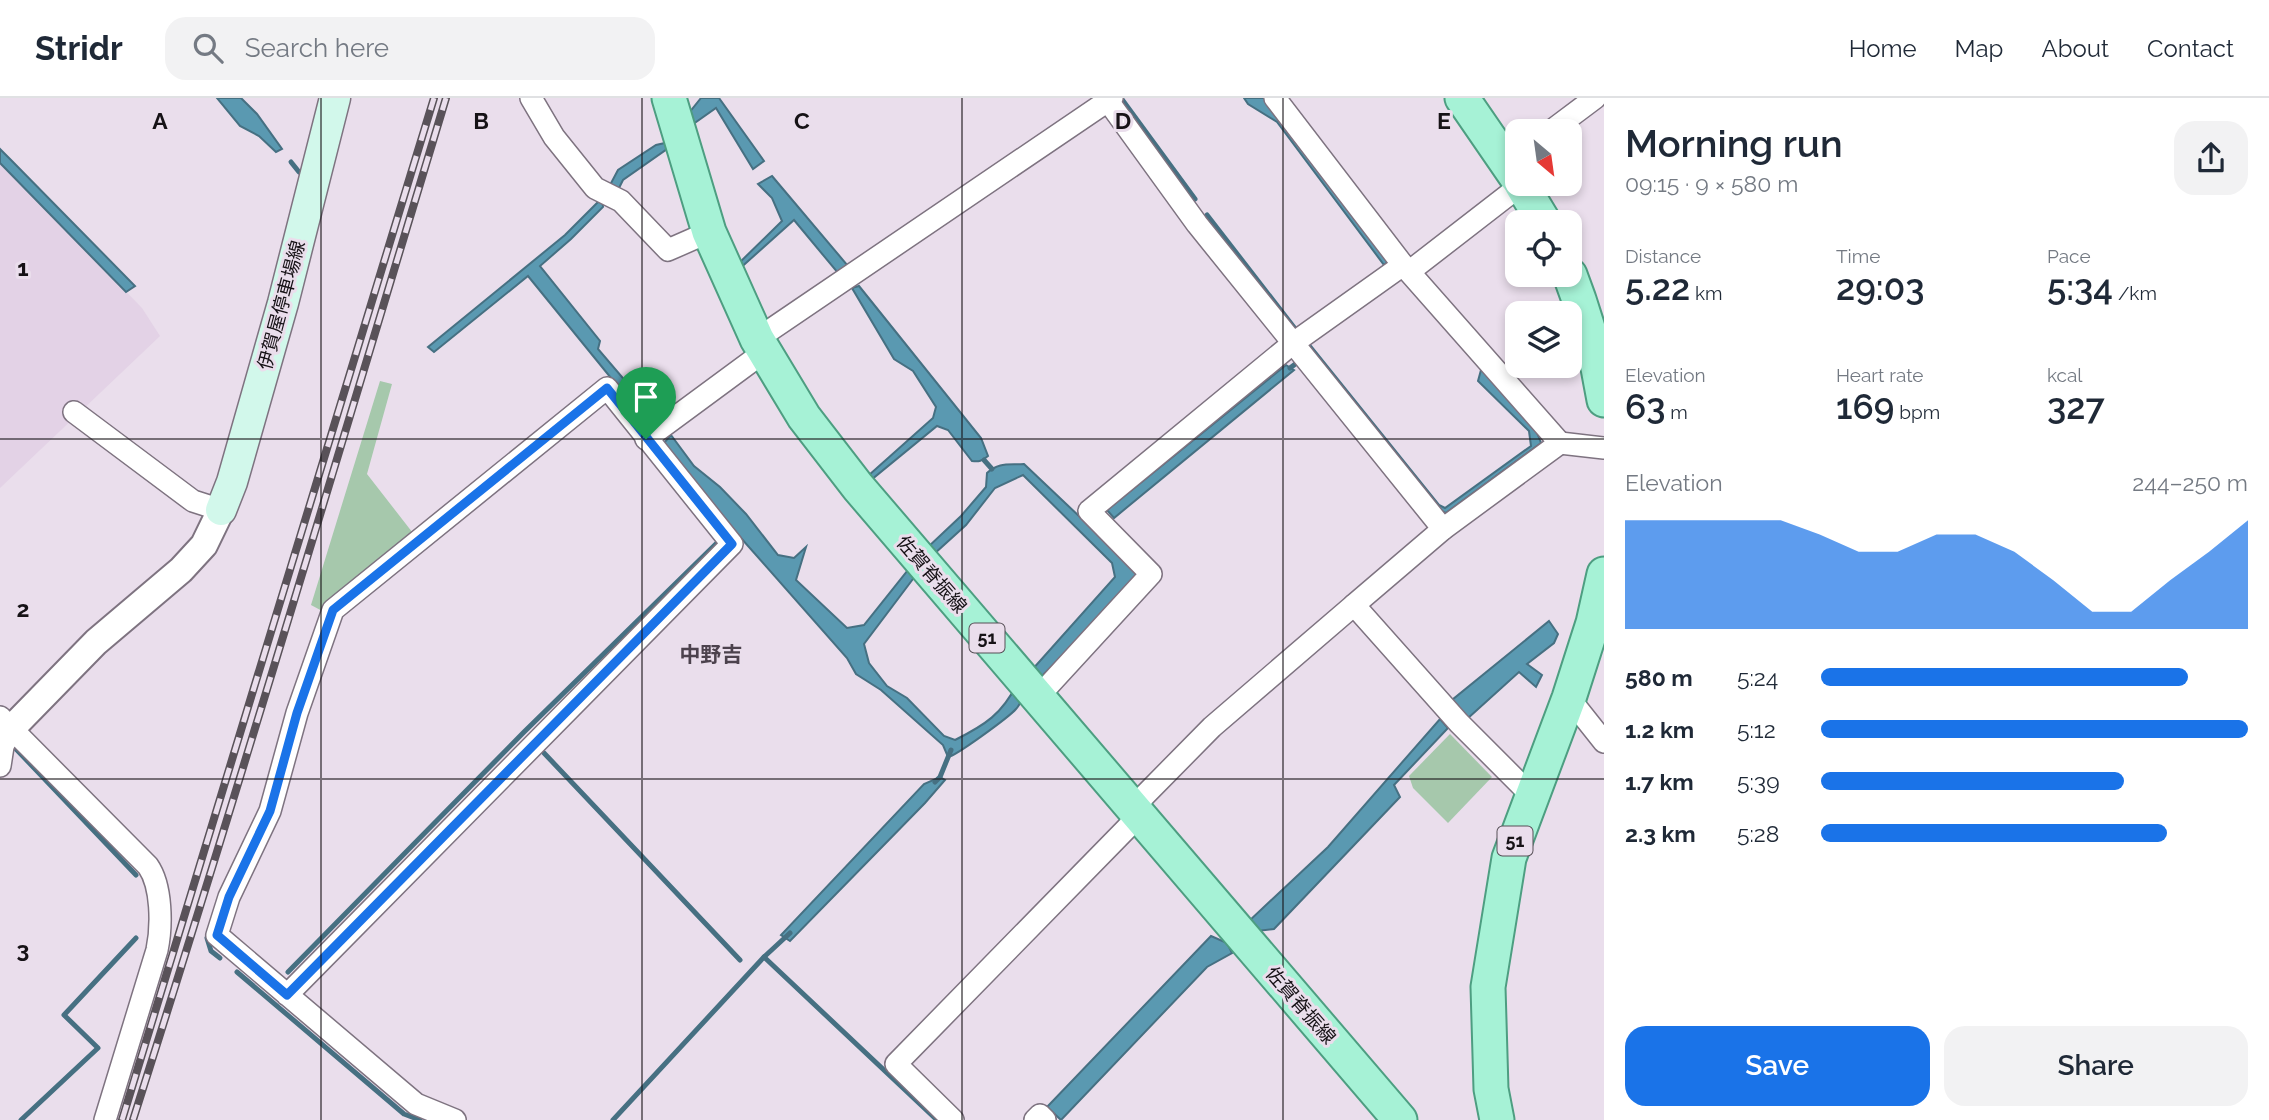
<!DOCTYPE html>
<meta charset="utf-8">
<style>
body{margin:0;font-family:Raleway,"Noto Sans JP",sans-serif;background:#f2f2f3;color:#1f2937;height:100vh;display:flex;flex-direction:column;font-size:26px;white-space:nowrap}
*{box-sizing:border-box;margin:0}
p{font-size:23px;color:#747a83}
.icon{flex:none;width:38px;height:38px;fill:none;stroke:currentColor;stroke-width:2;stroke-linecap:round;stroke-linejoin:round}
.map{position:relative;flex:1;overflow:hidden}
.side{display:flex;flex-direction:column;background:#fff;width:665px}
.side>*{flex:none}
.needle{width:46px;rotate:151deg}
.tools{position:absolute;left:1505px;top:21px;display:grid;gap:14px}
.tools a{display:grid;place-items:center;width:77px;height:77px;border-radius:14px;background:#fff;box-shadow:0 4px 10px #0003;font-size:35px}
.pin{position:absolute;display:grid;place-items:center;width:60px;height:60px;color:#fff;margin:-72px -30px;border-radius:50% 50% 50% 0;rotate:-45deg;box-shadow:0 0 7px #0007}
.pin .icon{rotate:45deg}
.round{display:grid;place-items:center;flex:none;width:74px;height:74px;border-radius:21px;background:#f2f2f3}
.summary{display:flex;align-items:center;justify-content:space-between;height:119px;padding:0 21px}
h1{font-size:38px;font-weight:600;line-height:52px}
.figures{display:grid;grid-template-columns:repeat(3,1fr);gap:10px;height:119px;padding:7px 21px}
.figures div{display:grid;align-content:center}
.figures b{font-size:35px;font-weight:600}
.figures small{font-size:19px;font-weight:400}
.figures p{font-size:19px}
.chart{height:196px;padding:14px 21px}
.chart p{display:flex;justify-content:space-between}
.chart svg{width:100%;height:126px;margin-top:7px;fill:#1a73e8;opacity:.7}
.button{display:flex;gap:14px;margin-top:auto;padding:14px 21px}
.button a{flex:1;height:80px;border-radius:21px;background:#1a73e8;color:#fff;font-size:28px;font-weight:600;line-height:80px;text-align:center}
.button a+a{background:#f2f2f3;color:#1f2937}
ul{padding:0 21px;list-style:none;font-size:23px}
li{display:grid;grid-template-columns:112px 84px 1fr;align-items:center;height:52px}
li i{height:18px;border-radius:9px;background:#1a73e8}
header{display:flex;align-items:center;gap:42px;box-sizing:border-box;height:98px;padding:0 35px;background:#fff;border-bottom:2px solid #e0e1e3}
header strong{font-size:33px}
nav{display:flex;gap:38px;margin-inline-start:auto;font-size:24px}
.search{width:490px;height:63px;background:#f2f2f3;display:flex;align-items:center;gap:18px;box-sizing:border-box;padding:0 24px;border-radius:21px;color:#747a83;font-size:26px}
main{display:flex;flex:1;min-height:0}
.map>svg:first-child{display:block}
.built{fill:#e3d2e6}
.green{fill:#a6c8ac}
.water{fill:#5a99b1;stroke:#467082;stroke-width:2}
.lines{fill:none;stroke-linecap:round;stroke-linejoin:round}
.stream{stroke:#467082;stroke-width:5}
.minor-casing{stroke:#7e7380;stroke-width:24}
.tertiary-casing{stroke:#7e7380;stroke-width:30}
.secondary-casing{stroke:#7e7380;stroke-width:33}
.primary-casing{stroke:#4d9e81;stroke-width:37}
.minor{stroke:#fff;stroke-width:21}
.tertiary{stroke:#fff;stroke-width:26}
.secondary{stroke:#d2f8eb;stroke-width:30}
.primary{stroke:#a6f2d6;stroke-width:33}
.rail-casing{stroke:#595259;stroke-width:8}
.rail{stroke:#eadeec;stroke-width:5;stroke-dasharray:16;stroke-linecap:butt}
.route-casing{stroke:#fff;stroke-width:14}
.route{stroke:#1a73e8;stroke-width:9}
.grid{fill:none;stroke:#161216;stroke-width:2;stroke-opacity:0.55}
.labels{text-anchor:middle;stroke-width:6;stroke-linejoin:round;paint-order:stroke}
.shield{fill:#eadeec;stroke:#564f56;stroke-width:2}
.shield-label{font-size:18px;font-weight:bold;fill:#161216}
.street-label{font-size:19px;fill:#161216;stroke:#eadeec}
.neighbourhood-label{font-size:21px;font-weight:bold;fill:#4c424d;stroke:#eadeec}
.grid-label{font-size:23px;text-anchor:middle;font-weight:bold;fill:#161216;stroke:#eadeec;stroke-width:6;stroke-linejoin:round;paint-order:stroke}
</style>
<header>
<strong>Stridr</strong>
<div class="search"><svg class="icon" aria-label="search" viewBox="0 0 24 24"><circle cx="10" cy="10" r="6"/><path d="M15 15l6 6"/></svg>Search here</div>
<nav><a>Home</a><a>Map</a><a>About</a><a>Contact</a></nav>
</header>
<main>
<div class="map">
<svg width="1604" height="1022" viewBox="0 0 1604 1022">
<rect width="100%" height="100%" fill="#eadeec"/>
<!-- built -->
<path class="built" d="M 0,65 L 142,210 L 160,238 L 0,390 Z"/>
<!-- green -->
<g class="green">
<path d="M 380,283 L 392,286 L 367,376 L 416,439 L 324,514 L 311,507 Z"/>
<path d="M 1450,636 L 1492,679 L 1448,725 L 1413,690 L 1409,678 Z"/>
</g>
<!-- water -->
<g class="water">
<path d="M 217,0 L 241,0 L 257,16 L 282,51 L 276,54 L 259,38 L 240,28 Z"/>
<path d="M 701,0 L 719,0 L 764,63 L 753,71 L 716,10 L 689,29 L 685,20 Z"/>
<path d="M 1244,0 L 1265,0 L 1390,162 L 1384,167 L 1277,24 L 1248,6 Z"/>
<path d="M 665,45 L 667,51 L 623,82 L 617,94 L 610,87 L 618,72 L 656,47 Z"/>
<path d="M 0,51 L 12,63 L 135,188 L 126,194 L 0,65 Z"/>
<path d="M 772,78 L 848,168 L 838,175 L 794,122 L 737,173 L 736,168 L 782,123 L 772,100 L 758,86 Z"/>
<path d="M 602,100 L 603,109 L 571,141 L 540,168 L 600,243 L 598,251 L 657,320 L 650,328 L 528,178 L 434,254 L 428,249 L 565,137 Z"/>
<path d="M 859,188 L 981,340 L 988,358 C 982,363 979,364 972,363 L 948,332 L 937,328 L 871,382 L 869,377 L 933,320 L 936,309 L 913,273 L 894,261 L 852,190 Z"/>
<path d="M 1311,248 L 1439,407 L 1445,410 L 1531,348 L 1529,333 L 1478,283 L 1481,272 L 1484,271 L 1536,332 L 1541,345 L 1446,415 L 1438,412 L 1305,249 Z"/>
<path d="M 1286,267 L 1294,272 L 1114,420 L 1107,412 Z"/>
<path d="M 671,337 L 694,368 L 720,389 L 746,416 L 778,457 L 794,460 L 806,449 L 796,482 L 847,530 L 864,527 L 912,467 L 919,473 L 864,546 L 869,565 L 887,588 L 907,600 L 944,638 L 955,642 C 985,627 1002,616 1017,586 L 1024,596 C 1022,601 1020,607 1016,611 C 1009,619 956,658 948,659 L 943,647 L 881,592 L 856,576 L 847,560 L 733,431 L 663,346 Z"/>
<path d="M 1024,366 L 1137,473 L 1137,483 L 1039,581 L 1031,573 L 1115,479 L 1112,465 L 1023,377 L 995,390 L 966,427 L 934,456 L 928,449 L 961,418 L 986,389 L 987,375 C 999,364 1008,367 1024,366 Z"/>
<path d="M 1549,523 L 1558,536 L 1554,545 L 1527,566 L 1542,577 L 1536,589 L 1519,574 L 1467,621 L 1452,602 Z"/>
<path d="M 1440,621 L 1448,630 L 1394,687 L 1400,699 L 1274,831 L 1257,833 L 1249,823 L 1328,749 Z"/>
<path d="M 940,679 L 945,682 L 925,705 L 790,843 L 781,837 L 924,686 Z"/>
<path d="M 1211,838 L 1227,845 L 1232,855 L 1207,869 L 1061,1022 L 1047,1009 Z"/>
</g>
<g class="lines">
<!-- stream -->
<g class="stream">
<path d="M 1121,0 L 1195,101"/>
<path d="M 291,64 L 299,74"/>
<path d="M 1207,117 L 1296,232"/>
<path d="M 1290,270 L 1302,261"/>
<path d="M 984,362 L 992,371"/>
<path d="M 16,651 L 136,777"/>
<path d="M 544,655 L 740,862"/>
<path d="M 935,684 L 940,679 L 951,652"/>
<path d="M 207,840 L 211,853 L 220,860"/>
<path d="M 764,859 L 790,835"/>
<path d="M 237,874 L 404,1016 L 420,1022"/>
<path d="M 288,874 L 524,634 L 722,440"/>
<path d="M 21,1022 L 98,950 L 64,917 L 136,840"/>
<path d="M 613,1022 L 764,859 L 937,1022"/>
</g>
<defs>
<g id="minor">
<path d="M 531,0 L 554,39 L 595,90 L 621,103 L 668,152 L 709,134"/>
<path d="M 1275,0 L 1403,167 L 1560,345 L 1443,431 L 1354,507 L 1459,625 L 1532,698"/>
<path d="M 1108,3 L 1197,126 L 1443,431"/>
<path d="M 1551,33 L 1595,0"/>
<path d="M 1410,173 L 1521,87"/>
<path d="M 757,241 L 1112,0"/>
<path d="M 74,314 L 193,403 L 221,412"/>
<path d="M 646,341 L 764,254"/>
<path d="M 1560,345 L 1604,350"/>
<path d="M 1038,599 L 1151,476 L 1089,413 L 1292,246 L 1403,167"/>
<path d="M 1569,600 L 1604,644"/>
<path d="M 0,619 L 148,768 C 162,788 162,828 157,852 L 105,1022"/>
<path d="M 0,668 L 4,642"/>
<path d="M 287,897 L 732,446 L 607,290 L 333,512 L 297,615 L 270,713 L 229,799 L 217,837 L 416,1006 L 455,1022"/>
<path d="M 953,1022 L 896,966 L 1129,728 L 1143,699 L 1212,629 L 1354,507"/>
<path d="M 1035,1022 L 1040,1017 L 1045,1022"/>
</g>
<path id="tertiary" d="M 0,647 L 11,631 L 96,544 L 181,472 L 204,447 L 221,412"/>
<path id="secondary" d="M 221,412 L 232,384 L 283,205 L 335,0"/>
<g id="primary">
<path d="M 669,0 L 709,134 L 757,241 L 804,319 L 858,389 L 1400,1022"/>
<path d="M 1462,0 L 1517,80"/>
<path d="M 1521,86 L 1544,124"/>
<path d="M 1570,177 C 1586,218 1597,258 1604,302"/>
<path d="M 1497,1022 L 1491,991 L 1488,889 L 1509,760 L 1569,600 L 1593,525 L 1604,476"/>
</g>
</defs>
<!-- minor casing -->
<use href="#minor" class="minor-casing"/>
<!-- tertiary casing -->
<use href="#tertiary" class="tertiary-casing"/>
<!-- secondary casing -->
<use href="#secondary" class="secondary-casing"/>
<!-- primary casing -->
<use href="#primary" class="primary-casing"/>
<!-- minor -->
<use href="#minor" class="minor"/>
<!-- tertiary -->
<use href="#tertiary" class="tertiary"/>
<!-- secondary -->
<use href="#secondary" class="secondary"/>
<!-- primary -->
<use href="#primary" class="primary"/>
<defs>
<g id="rail">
<path d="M 122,1022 L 434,0"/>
<path d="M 133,1022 C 241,682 343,341 446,0"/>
</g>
</defs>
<!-- rail casing -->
<use href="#rail" class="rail-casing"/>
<!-- rail -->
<use href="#rail" class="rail"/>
</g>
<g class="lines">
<defs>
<path id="route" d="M 607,290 L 732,446 L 287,897 L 217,837 L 229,799 L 270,713 L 297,615 L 333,512 Z"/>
</defs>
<!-- route casing -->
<use href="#route" class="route-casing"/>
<!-- route -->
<use href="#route" class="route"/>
</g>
<!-- grid -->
<path class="grid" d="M 321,0 L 321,1022M 642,0 L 642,1022M 962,0 L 962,1022M 1283,0 L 1283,1022M 0,341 L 1604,341M 0,681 L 1604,681"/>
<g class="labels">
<!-- shield labels -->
<g class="shield">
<rect x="969.5" y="525.5" width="35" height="29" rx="5"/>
<rect x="1497.5" y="728.5" width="35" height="29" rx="5"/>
</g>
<g class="shield-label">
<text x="987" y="546">51</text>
<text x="1515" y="749">51</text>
</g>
<!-- street labels -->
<g class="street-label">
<text transform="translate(281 207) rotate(-75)" y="7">伊賀屋停車場線</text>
<text transform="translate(932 476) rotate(49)" y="7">佐賀脊振線</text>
<text transform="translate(1301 907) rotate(49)" y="7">佐賀脊振線</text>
</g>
<!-- neighbourhood labels -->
<g class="neighbourhood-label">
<text x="711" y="564">中野吉</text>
</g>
</g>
<g class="grid-label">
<text x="160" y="31">A</text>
<text x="481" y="31">B</text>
<text x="802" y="31">C</text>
<text x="1123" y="31">D</text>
<text x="1444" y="31">E</text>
<text x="23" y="178">1</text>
<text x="23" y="519">2</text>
<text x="23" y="860">3</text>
</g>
</svg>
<div class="tools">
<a><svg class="needle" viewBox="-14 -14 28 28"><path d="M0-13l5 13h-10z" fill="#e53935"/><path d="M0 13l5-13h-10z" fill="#747a83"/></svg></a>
<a><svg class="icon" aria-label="locate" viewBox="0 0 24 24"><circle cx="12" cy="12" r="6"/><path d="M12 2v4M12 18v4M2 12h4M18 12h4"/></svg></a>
<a><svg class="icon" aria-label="layers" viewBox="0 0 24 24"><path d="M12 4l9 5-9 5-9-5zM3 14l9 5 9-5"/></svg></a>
</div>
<div class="pin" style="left:646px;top:341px;background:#1e9e55"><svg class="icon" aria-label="arrive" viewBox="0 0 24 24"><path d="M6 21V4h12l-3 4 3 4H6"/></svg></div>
</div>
<section class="side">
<div class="summary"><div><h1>Morning run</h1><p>09:15 · 9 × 580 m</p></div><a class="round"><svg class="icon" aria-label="share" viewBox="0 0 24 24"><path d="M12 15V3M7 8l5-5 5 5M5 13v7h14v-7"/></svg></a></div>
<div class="figures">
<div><p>Distance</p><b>5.22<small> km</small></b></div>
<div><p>Time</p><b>29:03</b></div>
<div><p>Pace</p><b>5:34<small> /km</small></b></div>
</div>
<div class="figures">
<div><p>Elevation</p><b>63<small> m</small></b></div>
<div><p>Heart rate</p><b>169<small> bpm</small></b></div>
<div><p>kcal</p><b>327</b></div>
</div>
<div class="chart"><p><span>Elevation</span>244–250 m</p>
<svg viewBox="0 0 160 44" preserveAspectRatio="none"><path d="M0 44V6L10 6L20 6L30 6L40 6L50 11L60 17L70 17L80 11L90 11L100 17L110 27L120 38L130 38L140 27L150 17L160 6V44z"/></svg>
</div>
<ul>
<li><b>580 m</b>5:24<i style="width:86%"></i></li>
<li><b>1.2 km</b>5:12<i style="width:100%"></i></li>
<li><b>1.7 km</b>5:39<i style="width:71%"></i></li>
<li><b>2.3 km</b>5:28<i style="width:81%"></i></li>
</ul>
<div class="button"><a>Save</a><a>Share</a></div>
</section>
</main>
